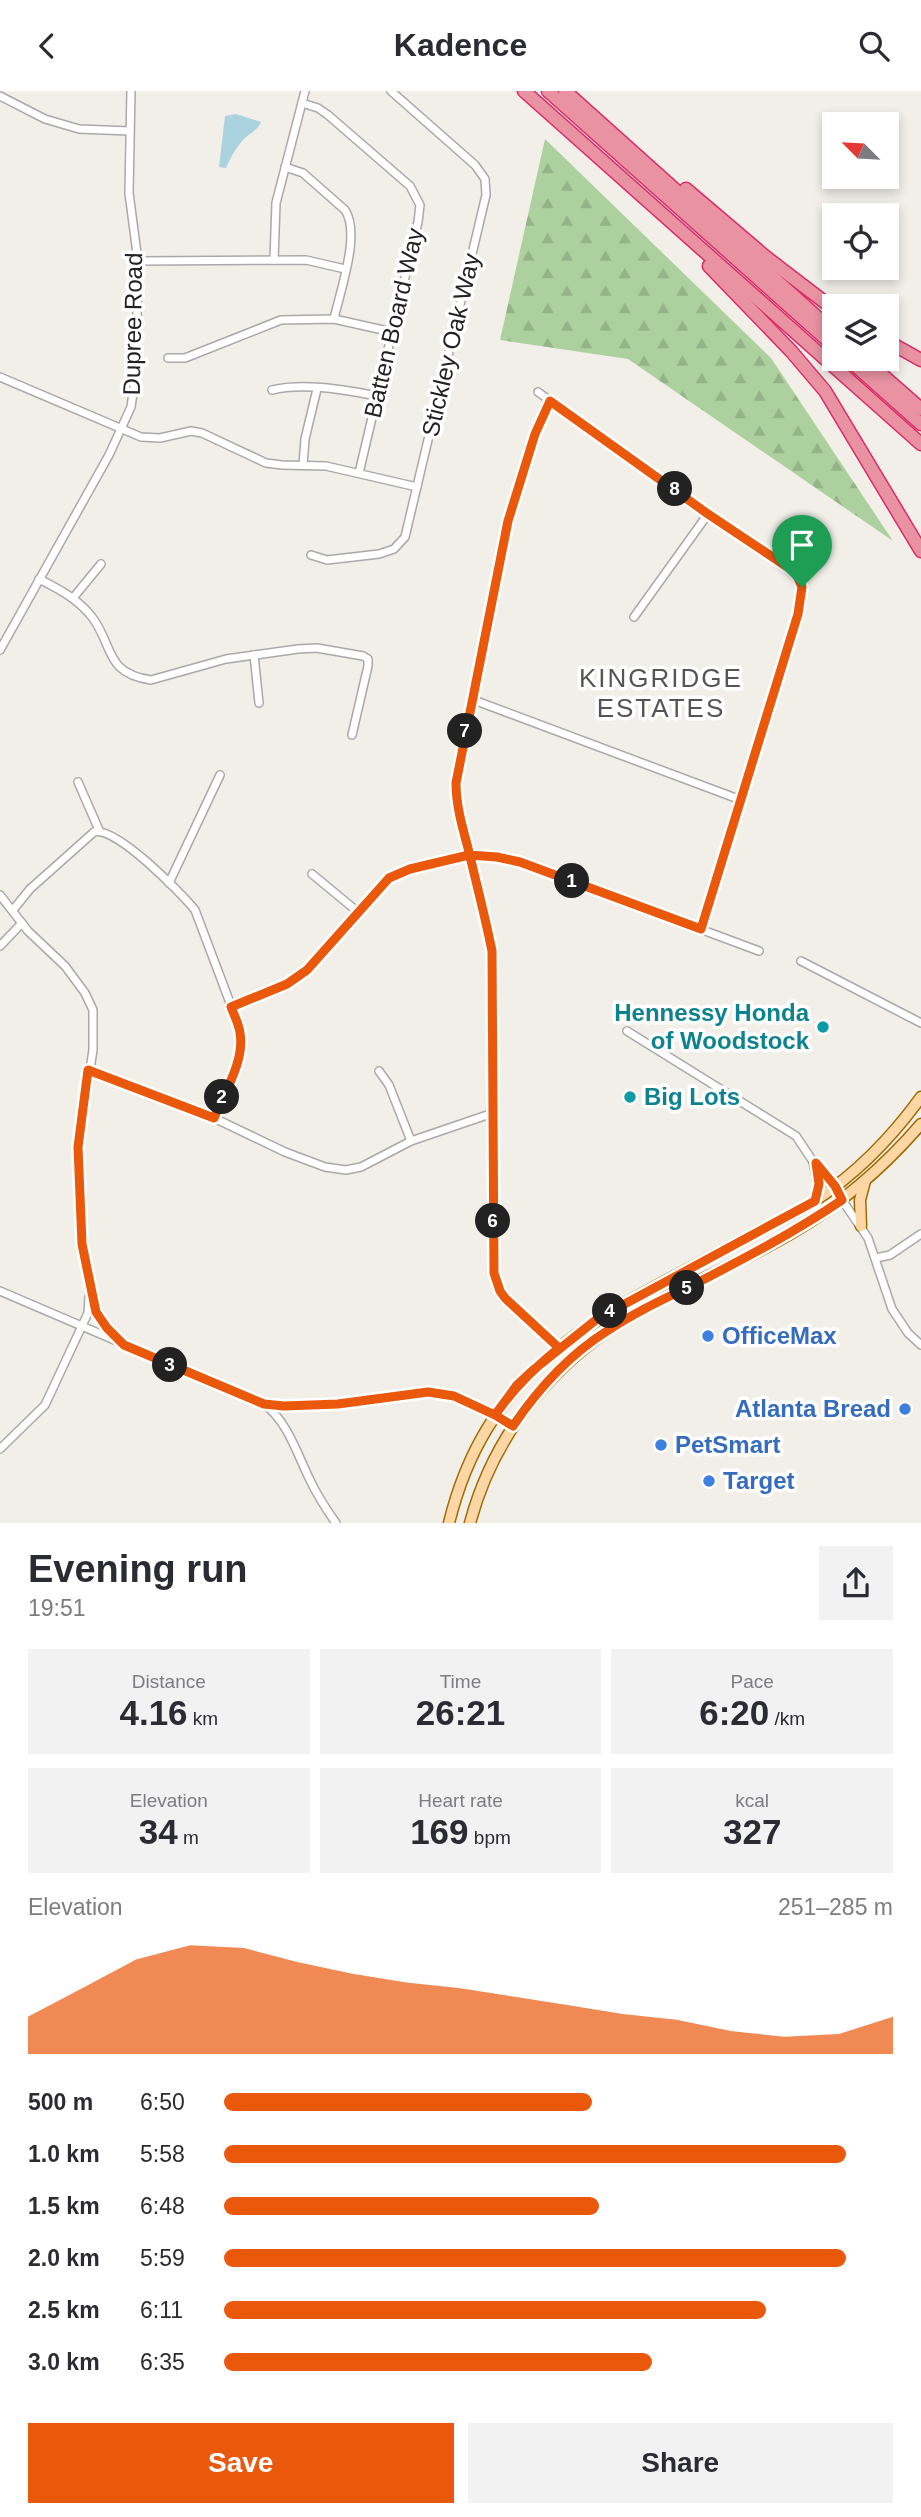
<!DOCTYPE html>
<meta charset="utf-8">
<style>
body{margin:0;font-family:Arial,sans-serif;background:#f2f2f3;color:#2b2b33;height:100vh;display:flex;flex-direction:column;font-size:26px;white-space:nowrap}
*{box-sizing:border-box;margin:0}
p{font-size:23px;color:#7c7c81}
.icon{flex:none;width:38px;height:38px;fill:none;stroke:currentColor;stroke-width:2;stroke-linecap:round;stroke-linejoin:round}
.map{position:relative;height:1432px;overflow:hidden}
.drawer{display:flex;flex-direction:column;background:#fff;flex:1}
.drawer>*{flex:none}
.needle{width:46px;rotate:294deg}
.controls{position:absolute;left:822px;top:21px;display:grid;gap:14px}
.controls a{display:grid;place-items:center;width:77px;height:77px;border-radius:0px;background:#fff;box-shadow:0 4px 10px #0003;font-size:35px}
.pin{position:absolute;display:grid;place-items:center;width:60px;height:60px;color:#fff;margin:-72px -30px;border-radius:50% 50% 50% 0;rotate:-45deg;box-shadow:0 0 7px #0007}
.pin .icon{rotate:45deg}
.km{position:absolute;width:35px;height:35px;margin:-18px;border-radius:50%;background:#222;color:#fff;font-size:19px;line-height:35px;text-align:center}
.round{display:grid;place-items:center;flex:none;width:74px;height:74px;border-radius:0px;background:#f2f2f3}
.overview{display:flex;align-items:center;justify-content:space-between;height:119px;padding:0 28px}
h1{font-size:38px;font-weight:700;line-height:52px}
.figures{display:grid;grid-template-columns:repeat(3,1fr);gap:10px;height:119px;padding:7px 28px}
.figures div{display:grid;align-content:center;border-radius:0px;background:#f2f2f3;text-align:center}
.figures b{font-size:35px;font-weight:700}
.figures small{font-size:19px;font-weight:400}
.figures p{font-size:19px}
.chart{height:196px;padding:14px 28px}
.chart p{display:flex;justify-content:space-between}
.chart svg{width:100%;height:126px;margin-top:7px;fill:#ea580c;opacity:.7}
.primary-button{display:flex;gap:14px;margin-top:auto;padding:14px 28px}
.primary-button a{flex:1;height:80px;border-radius:0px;background:#ea580c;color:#fff;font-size:28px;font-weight:700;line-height:80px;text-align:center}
.primary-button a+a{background:#f2f2f3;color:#2b2b33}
ul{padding:0 28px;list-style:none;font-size:23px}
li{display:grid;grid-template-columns:112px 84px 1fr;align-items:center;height:52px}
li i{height:18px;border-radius:9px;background:#ea580c}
header{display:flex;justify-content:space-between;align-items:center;height:91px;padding:0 28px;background:#fff;font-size:32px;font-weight:700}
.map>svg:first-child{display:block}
.forest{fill:url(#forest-firs)}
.water{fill:#aad3df}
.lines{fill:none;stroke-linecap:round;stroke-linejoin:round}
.street-casing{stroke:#a9a9a9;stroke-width:10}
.primary-casing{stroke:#a06b00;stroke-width:13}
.highway-casing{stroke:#dc2a67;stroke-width:15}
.street{stroke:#fff;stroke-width:7}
.primary{stroke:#fcd6a4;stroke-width:10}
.highway{stroke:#e892a2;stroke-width:12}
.route-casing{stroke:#fff;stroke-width:14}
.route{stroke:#ea580c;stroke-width:9}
.culture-dot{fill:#0f9aa8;stroke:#fff;stroke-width:2.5}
.shop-dot{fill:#3f7fe0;stroke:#fff;stroke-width:2.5}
.labels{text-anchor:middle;stroke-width:7;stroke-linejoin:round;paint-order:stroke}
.street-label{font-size:24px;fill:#222;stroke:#fff}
.culture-label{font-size:24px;font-weight:bold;fill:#0d838f;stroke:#fff;text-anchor:end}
.shop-label{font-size:24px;font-weight:bold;fill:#366cbe;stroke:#fff;text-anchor:start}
.neighbourhood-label{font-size:26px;letter-spacing:2px;fill:#555;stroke:#fff}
</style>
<header><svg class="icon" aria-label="back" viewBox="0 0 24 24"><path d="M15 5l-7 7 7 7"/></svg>Kadence<svg class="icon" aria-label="search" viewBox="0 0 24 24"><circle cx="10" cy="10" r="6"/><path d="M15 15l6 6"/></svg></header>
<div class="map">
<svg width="921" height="1432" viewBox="0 0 921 1432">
<defs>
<pattern id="forest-firs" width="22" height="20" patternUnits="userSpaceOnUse" patternTransform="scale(1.75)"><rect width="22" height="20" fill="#add19e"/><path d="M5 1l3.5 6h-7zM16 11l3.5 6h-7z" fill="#95b388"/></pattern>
</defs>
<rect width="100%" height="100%" fill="#f2efe9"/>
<!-- forest -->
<path class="forest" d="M 545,48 L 771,267 L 893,450 L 628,268 L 500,249 Z"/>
<!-- water -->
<path class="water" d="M 236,23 L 261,31 C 257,40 251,41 245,47 C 236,56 231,66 226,77 L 219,76 L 225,25 Z"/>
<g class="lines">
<defs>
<g id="street">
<path d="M 0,5 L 45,28 L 79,38 L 129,40"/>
<path d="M 302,12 L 318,17 L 328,24 L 410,95 L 420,114 L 418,131 L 359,382"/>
<path d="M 285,76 L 303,82 L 345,119 C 361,143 340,200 334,228"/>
<path d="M 274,169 L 276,112 L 305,0"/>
<path d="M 138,170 L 306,169 L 345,178"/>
<path d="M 168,267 L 185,267 L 281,229 L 334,228 L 392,241"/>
<path d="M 0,286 L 141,346 L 160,347 L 191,340 L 202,342 L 266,372 L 282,374 L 326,375 L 417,396"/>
<path d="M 272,299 C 303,291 346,299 377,305"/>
<path d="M 538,301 L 708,423 L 789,477 C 802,487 804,498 801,513 L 701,838"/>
<path d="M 550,310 L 535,343 L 508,430 L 456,692 L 458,718 L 492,860 L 494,1182 L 500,1200 L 505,1207 L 559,1257"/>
<path d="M 303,374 L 305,348 L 317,298"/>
<path d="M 311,464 L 327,469 L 379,463 L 394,458 L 405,446 L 486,104 L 485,88 L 475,74 L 391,0"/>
<path d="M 39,488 C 59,498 78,508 92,526 C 114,555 104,582 151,589 L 226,568 L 298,558 L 317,557 L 363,565 L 368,568 L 368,575 L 352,644"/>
<path d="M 73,507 L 101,473"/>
<path d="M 634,526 L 708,423"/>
<path d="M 0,559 L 109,364 L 131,316 L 136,281 L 138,170 L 129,102 L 131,0"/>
<path d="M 254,564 L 259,612"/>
<path d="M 471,608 L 741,709"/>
<path d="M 78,691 L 99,739"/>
<path d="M 312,783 L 358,821"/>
<path d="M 169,792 L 220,684"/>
<path d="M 0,804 L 28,840 L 65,875 L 85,902 L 93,919 L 93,959 L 78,1056 L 82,1153 L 96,1221 L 107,1237 L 124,1254"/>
<path d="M 13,819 L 30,798 L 94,741 C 116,735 181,802 195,819 L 241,941 L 239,967 L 214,1027"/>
<path d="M 0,855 L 22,832"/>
<path d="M 801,870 L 921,932"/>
<path d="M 231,916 L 287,893 L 307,879 L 389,787 L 409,778 L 469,764 L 497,766 L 520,771 L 759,860"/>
<path d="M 627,940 L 796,1045 L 812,1069 L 835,1095 L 842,1109 L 868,1147 L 892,1218 L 908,1242 L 921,1254"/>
<path d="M 88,979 L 214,1027 L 285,1061 L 325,1076 L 346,1079 L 361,1076 L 411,1050 L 493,1022"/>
<path d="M 379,980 L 389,994 L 411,1050"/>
<path d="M 876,1167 L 890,1164 L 921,1143"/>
<path d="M 0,1200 L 264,1313 C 288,1331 297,1363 310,1389 C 317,1404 326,1418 336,1432"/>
<path d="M 267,1313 L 338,1313 L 415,1302 L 440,1302 L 468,1310 L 513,1335"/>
<path d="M 0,1358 L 45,1314 L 88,1222 L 89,1206"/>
</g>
<g id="primary">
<path d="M 815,1110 L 819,1093 L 815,1072"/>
<path d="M 861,1135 L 860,1109 L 865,1090"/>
<path d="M 449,1432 C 492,1256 624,1216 765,1137 C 782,1128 800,1120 816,1109 C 857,1082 892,1046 921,1006"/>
<path d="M 470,1432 C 495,1339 557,1266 641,1219 C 690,1192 743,1171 792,1142 C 841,1113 884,1076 921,1033"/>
</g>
<g id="highway">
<path d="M 524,0 L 921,353"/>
<path d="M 548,0 L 835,256"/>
<path d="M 565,0 L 835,242"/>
<path d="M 686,98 L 767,167 L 835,219"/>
<path d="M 709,175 L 791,260 L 825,300 L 921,460"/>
<path d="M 887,250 L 921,269"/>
<path d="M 848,268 L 921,333"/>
<path d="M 864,268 L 921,318"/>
</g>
</defs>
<!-- street casing -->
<use href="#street" class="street-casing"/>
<!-- primary casing -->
<use href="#primary" class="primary-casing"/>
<!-- highway casing -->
<use href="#highway" class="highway-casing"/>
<!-- street -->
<use href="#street" class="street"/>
<!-- primary -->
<use href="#primary" class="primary"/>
<!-- highway -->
<use href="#highway" class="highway"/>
</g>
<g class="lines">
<defs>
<path id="route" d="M 802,496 L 798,523 L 701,838 L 520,771 L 497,766 L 469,764 L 410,778 L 389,787 L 307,879 L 287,893 L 231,916 C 234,924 239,933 240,942 C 245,970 224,1002 214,1027 L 88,979 L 78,1056 L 82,1153 L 96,1221 L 107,1237 L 124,1254 L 264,1313 L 284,1315 L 338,1313 L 428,1301 L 454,1305 L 495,1324 L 517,1294 L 532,1280 L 597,1228 L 815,1110 L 819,1093 L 816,1072 L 835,1095 L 842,1109 C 795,1141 747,1166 697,1192 C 666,1207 635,1221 607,1240 C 569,1264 538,1298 513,1335 L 495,1324 C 513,1298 534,1277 559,1257 L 505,1207 L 500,1200 L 494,1182 L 492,860 C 485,825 476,791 468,757 C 462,735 456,714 456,692 L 508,430 L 535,343 L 550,310 L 708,423 L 789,477 L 796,482 L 802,496"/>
</defs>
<!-- route casing -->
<use href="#route" class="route-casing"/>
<!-- route -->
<use href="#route" class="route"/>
</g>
<!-- markers -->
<g class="culture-dot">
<circle cx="823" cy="936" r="7"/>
<circle cx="630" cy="1006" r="7"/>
</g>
<g class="shop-dot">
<circle cx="708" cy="1245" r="7"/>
<circle cx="905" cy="1318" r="7"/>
<circle cx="661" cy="1354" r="7"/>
<circle cx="709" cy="1390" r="7"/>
</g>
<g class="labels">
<!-- street labels -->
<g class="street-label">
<text transform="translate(394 232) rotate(-77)" y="8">Batten Board Way</text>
<text transform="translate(133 233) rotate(-89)" y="8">Dupree Road</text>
<text transform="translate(451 254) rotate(-77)" y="8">Stickley Oak Way</text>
</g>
<!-- culture labels -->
<g class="culture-label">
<text x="809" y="930">Hennessy Honda<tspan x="809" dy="28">of Woodstock</tspan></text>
<text x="644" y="1014" text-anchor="start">Big Lots</text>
</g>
<!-- shop labels -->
<g class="shop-label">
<text x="722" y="1253">OfficeMax</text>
<text x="891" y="1326" text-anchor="end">Atlanta Bread</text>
<text x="675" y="1362">PetSmart</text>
<text x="723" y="1398">Target</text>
</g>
<!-- neighbourhood labels -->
<g class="neighbourhood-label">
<text x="661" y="596">KINGRIDGE<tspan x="661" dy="30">ESTATES</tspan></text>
</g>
</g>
</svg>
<div class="controls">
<a><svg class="needle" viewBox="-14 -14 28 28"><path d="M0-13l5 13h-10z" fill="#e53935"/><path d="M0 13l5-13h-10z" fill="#7c7c81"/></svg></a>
<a><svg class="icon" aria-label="locate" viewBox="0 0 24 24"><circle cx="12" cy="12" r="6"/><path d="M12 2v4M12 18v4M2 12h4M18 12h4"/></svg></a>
<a><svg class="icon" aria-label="layers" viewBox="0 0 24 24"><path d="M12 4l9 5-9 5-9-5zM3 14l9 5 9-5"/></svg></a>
</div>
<div class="pin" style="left:802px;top:496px;background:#1e9e55"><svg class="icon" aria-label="arrive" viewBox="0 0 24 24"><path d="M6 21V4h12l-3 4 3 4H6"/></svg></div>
<b class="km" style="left:572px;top:790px">1</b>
<b class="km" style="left:222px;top:1006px">2</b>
<b class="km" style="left:170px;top:1274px">3</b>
<b class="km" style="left:610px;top:1220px">4</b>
<b class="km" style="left:687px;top:1197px">5</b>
<b class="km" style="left:493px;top:1130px">6</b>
<b class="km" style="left:465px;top:640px">7</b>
<b class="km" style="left:675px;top:398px">8</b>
</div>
<section class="drawer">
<div class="overview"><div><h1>Evening run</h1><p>19:51</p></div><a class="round"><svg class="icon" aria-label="share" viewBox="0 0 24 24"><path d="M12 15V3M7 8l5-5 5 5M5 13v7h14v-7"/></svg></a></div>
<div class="figures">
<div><p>Distance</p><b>4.16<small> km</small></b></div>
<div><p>Time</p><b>26:21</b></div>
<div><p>Pace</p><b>6:20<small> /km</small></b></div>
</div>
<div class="figures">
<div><p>Elevation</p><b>34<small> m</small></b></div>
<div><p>Heart rate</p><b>169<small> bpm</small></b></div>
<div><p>kcal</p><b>327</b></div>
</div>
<div class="chart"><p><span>Elevation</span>251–285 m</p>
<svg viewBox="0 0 160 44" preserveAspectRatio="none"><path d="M0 44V31L10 21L20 11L30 6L40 7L50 12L60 16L70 19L80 21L90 24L100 27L110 30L120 32L130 36L140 38L150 37L160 31V44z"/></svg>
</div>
<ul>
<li><b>500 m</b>6:50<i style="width:55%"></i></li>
<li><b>1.0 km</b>5:58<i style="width:93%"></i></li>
<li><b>1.5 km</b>6:48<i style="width:56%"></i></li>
<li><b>2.0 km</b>5:59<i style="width:93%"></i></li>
<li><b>2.5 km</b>6:11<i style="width:81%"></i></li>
<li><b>3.0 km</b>6:35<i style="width:64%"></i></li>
</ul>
<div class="primary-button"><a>Save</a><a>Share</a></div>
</section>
